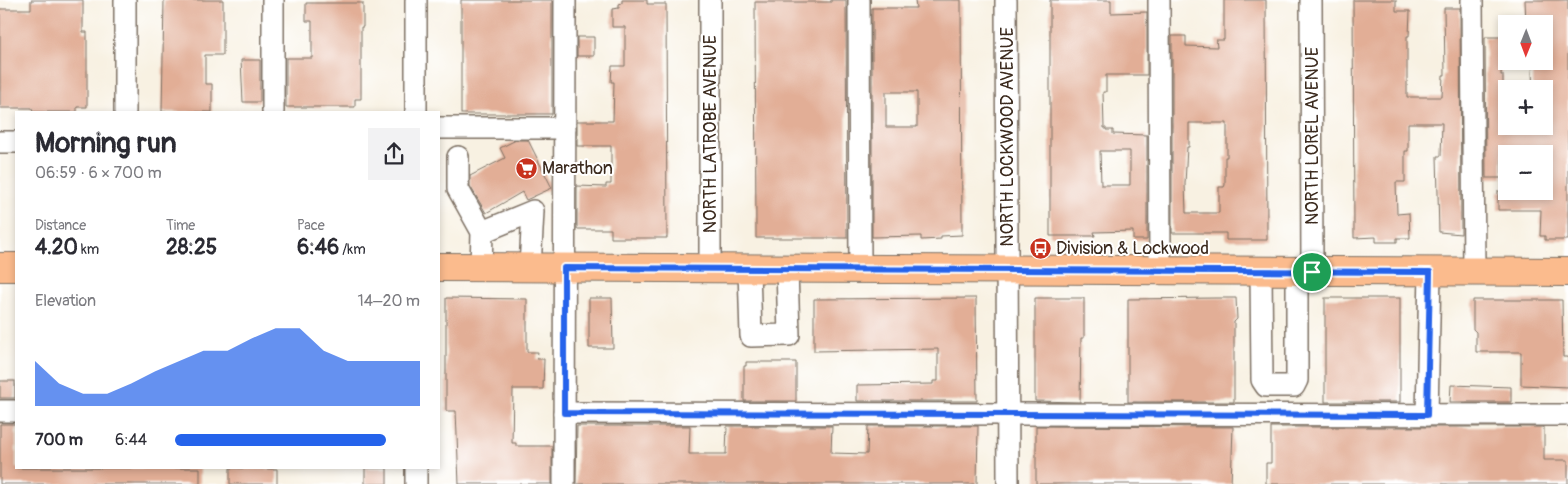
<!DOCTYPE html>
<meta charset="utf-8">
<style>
body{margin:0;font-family:Pangolin,sans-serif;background:#f2f2f3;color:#2b2b33;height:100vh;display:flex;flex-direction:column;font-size:19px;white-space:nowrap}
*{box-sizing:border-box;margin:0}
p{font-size:16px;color:#7c7c81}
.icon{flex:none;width:28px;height:28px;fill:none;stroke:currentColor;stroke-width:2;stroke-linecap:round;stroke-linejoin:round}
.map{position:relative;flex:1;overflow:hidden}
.details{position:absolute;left:15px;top:111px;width:425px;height:358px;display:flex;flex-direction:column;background:#fff;border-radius:0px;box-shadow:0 2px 8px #0003}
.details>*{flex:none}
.needle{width:32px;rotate:181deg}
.buttons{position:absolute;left:1498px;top:15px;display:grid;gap:10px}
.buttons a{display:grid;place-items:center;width:55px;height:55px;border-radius:0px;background:#fff;box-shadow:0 2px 8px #0003;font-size:25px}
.pin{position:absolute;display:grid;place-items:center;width:42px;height:42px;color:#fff;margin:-21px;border:2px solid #fff;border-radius:50%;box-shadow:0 1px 5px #0007}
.round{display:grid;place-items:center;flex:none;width:52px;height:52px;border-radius:0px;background:#f2f2f3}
.headline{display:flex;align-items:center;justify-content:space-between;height:85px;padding:0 20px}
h1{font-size:28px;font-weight:700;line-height:38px}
.metrics{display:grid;grid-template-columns:repeat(3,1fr);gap:8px;height:85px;padding:5px 20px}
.metrics div{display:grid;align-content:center}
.metrics b{font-size:21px;font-weight:700}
.metrics small{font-size:14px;font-weight:400}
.metrics p{font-size:14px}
.chart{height:140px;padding:10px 20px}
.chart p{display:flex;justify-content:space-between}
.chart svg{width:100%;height:90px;margin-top:5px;fill:#2563eb;opacity:.7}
ul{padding:0 20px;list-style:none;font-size:16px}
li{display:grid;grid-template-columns:80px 60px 1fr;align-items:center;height:38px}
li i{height:12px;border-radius:6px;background:#2563eb}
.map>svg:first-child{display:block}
.building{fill:#e2ae96;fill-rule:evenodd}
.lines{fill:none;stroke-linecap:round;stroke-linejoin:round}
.minor-casing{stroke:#7d7063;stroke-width:24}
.major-casing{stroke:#7d7063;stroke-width:30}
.minor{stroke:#fff;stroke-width:21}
.major{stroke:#fbbb8d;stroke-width:28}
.route-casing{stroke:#fff;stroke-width:10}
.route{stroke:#2563eb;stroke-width:6}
.labels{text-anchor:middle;stroke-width:4;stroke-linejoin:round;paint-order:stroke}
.street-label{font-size:18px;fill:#3b2a1e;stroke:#fff}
.poi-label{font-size:18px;fill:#3b2a1e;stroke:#fff;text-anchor:start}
</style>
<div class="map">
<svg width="1568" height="484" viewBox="0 0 1568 484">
<rect width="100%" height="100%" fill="#fff"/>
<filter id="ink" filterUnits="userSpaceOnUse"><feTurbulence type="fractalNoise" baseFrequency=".02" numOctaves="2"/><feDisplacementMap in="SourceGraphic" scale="10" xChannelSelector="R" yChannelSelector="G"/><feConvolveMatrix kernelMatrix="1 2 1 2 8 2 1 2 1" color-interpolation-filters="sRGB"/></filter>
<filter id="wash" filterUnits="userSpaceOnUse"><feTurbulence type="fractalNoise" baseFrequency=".0096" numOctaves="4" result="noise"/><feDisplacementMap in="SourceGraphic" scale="20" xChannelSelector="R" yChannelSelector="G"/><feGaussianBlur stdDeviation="1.12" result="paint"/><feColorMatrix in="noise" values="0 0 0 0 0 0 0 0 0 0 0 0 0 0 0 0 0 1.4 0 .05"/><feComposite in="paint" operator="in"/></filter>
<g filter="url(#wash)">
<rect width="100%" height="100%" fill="#f8f1e2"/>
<g id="blocks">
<!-- building -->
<g class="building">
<path d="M 31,0 L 83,0 L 83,32 L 87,32 L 87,107 L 77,107 L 77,112 L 33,112 L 32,108 L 0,108 L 0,9 L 31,9 Z"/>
<path d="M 164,0 L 223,0 L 223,55 L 205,55 L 205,84 L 212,84 L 212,112 L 162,112 Z"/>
<rect x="461" y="0" width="91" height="114"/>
<path d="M 622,0 L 647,0 L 647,4 L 666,4 L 667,238 L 611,238 L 611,229 L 577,229 L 577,186 L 606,187 L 606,184 L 611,184 L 611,146 L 577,146 L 577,121 L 613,121 L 614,82 L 611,82 L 612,66 L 625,66 L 625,27 L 612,27 L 612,9 L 619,8 L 619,4 L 622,3 Z"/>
<path d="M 831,0 L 846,0 L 847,238 L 756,238 L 755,2 L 831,2 Z"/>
<path d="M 915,0 L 961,0 L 962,235 L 941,236 L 941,239 L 921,240 L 921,236 L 872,237 L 872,8 L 916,8 ZM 886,92 L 917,92 L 917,127 L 886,127 Z"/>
<path d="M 1050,0 L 1111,0 L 1111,13 L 1147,12 L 1147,75 L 1106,75 L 1106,92 L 1103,92 L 1104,128 L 1106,128 L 1106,130 L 1113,130 L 1113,134 L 1147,135 L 1147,240 L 1133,240 L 1133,231 L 1094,232 L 1095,236 L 1050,236 ZM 1100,151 L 1130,151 L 1130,185 L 1101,185 Z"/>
<path d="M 1224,0 L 1266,0 L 1267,240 L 1226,240 L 1226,233 L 1172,233 L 1172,36 L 1186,36 L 1186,46 L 1217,47 L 1216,40 L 1224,40 ZM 1189,123 L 1227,123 L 1227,157 L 1225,157 L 1225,185 L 1224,187 L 1219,187 L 1219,213 L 1186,213 L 1185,184 L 1187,147 L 1189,147 Z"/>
<path d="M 1353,0 L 1396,0 L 1396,11 L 1410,11 L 1409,36 L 1407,36 L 1407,97 L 1442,97 L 1443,75 L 1445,75 L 1444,8 L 1460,8 L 1461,234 L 1439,232 L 1437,156 L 1441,156 L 1442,123 L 1408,123 L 1408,151 L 1405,151 L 1405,182 L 1396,182 L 1397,214 L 1409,213 L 1410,238 L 1397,238 L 1397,242 L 1376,242 L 1376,237 L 1354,238 Z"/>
<path d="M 1525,0 L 1568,0 L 1568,240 L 1545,240 L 1545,236 L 1540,236 L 1541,210 L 1498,210 L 1498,191 L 1544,191 L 1544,152 L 1502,153 L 1502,178 L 1486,178 L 1485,37 L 1502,37 L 1501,75 L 1503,75 L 1503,93 L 1500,93 L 1500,130 L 1544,129 L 1544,89 L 1533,89 L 1532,73 L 1533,61 L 1544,61 L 1544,24 L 1526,24 Z"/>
<path d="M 306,3 L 363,3 L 363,27 L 361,27 L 361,99 L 355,99 L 355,107 L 286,107 L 286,58 L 312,58 L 312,21 L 306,21 Z"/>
<rect x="577" y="37" width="17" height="19"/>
<path d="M 241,60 L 260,60 L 260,102 L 243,102 Z"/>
<path d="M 516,140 L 528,140 L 552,188 L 526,200 L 522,192 L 486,213 L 470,186 L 470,176 L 505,158 L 500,148 Z"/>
<path d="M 446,298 L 527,299 L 527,352 L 538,352 L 537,359 L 544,359 L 543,389 L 513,389 L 512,443 L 516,443 L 516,446 L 552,446 L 552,484 L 459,484 L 456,411 L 446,411 Z"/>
<path d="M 589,298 L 612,298 L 613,348 L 589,348 Z"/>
<path d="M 976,298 L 977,401 L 857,401 L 857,385 L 933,384 L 933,381 L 938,381 L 938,349 L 814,351 L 814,299 Z"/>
<path d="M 1035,298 L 1084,298 L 1084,338 L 1081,338 L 1080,402 L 1035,401 Z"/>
<path d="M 1216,298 L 1236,298 L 1237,319 L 1234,322 L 1234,402 L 1128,402 L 1128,299 Z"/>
<rect x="1325" y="298" width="75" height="104"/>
<path d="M 1473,300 L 1562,300 L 1563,357 L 1568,357 L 1568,387 L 1521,385 L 1521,352 L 1476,352 L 1476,332 L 1473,329 Z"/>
<path d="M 746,362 L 796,362 L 796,401 L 744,401 L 744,366 L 746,366 Z"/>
<rect x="0" y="381" width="15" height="17"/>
<path d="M 1451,385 L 1511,387 L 1511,402 L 1450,402 Z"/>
<path d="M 16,424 L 16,468 L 200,468 L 200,484 L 0,484 L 0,424 Z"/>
<path d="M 577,426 L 690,426 L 689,454 L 726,454 L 727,426 L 832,426 L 831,453 L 867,454 L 868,426 L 978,426 L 977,484 L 576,484 Z"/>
<path d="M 1036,426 L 1233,427 L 1231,484 L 1036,484 Z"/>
<path d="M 1271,427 L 1544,427 L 1544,460 L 1568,460 L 1568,484 L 1266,484 L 1266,463 L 1271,463 Z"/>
<path d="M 230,468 L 277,469 L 277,484 L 230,484 Z"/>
<rect x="365" y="468" width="22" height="16"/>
</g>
</g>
</g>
<g filter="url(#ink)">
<use href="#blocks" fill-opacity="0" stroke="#7d7063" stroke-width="1"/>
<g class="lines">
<defs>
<g id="minor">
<path d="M 125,0 L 125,112"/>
<path d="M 273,0 L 273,112"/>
<path d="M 710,0 L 710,269"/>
<path d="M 859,0 L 860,270"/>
<path d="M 1006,0 L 1008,484"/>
<path d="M 1159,0 L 1160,271"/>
<path d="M 1311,0 L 1312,271"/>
<path d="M 1472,0 L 1474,272"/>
<path d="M 416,112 L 416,0"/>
<path d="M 439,128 L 565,128"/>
<path d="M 0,142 L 16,142"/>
<path d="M 458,157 L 458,189 L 482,232 L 481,268"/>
<path d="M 482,232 L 533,211 L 530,268"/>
<path d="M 749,269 L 751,336 L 789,335 L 787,269"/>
<path d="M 1261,271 L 1262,380 L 1266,386 L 1294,386 L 1297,380 L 1297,271"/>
<path d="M 0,411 L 16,411"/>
<path d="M 564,413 L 1568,415"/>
<path d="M 1427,415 L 1430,272"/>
<path d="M 416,468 L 416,484"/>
<path d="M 564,484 L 565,0"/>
</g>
<g id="major">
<path d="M 0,267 L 16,267"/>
<path d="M 439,267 L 1568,272"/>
</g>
</defs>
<!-- minor casing -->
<use href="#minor" class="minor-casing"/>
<!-- major casing -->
<use href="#major" class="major-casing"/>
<!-- minor -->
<use href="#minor" class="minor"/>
<!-- major -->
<use href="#major" class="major"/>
</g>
</g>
<g class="lines" filter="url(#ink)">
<defs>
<path id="route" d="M 564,268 L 1430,272 L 1427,415 L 564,413 Z"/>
</defs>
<!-- route casing -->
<use href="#route" class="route-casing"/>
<!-- route -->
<use href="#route" class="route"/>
</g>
<!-- icons -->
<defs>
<symbol id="supermarket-disc" viewBox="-11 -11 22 22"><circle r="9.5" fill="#c8321e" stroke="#fff"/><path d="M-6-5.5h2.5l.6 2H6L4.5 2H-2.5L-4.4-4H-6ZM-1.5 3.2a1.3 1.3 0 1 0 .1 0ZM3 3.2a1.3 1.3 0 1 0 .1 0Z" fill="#fff"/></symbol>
<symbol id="bus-disc" viewBox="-11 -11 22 22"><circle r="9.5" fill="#c8321e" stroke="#fff"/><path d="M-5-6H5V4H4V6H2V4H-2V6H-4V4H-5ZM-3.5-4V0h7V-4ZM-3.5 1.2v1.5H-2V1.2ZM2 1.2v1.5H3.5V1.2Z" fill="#fff"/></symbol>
</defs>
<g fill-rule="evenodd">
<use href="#supermarket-disc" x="514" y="156" width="25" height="25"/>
<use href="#bus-disc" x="1028" y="236" width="25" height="25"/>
</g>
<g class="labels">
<!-- street labels -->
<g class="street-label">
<text transform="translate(710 134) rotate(-90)" y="6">NORTH LATROBE AVENUE</text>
<text transform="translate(1312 136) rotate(-90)" y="6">NORTH LOREL AVENUE</text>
<text transform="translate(1007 137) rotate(-90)" y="6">NORTH LOCKWOOD AVENUE</text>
</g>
<!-- poi labels -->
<g class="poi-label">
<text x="542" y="174">Marathon</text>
<text x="1056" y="254">Division &amp; Lockwood</text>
</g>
</g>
</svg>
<div class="buttons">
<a><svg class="needle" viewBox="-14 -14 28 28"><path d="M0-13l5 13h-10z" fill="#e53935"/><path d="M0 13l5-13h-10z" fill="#7c7c81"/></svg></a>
<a>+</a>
<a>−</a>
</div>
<div class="pin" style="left:1312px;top:272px;background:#1e9e55"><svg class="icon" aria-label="arrive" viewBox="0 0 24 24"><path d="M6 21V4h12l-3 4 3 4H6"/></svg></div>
<section class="details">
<div class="headline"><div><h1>Morning run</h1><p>06:59 · 6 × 700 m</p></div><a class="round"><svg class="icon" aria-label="share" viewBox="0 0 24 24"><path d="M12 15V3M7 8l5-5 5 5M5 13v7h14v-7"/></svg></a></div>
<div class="metrics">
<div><p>Distance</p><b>4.20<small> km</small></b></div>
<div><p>Time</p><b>28:25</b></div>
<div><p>Pace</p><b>6:46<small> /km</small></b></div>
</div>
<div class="chart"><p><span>Elevation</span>14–20 m</p>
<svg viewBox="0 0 160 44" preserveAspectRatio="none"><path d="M0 44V22L10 33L20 38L30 38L40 33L50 27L60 22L70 17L80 17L90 11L100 6L110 6L120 17L130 22L140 22L150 22L160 22V44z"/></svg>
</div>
<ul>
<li><b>700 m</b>6:44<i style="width:86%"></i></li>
</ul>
</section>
</div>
